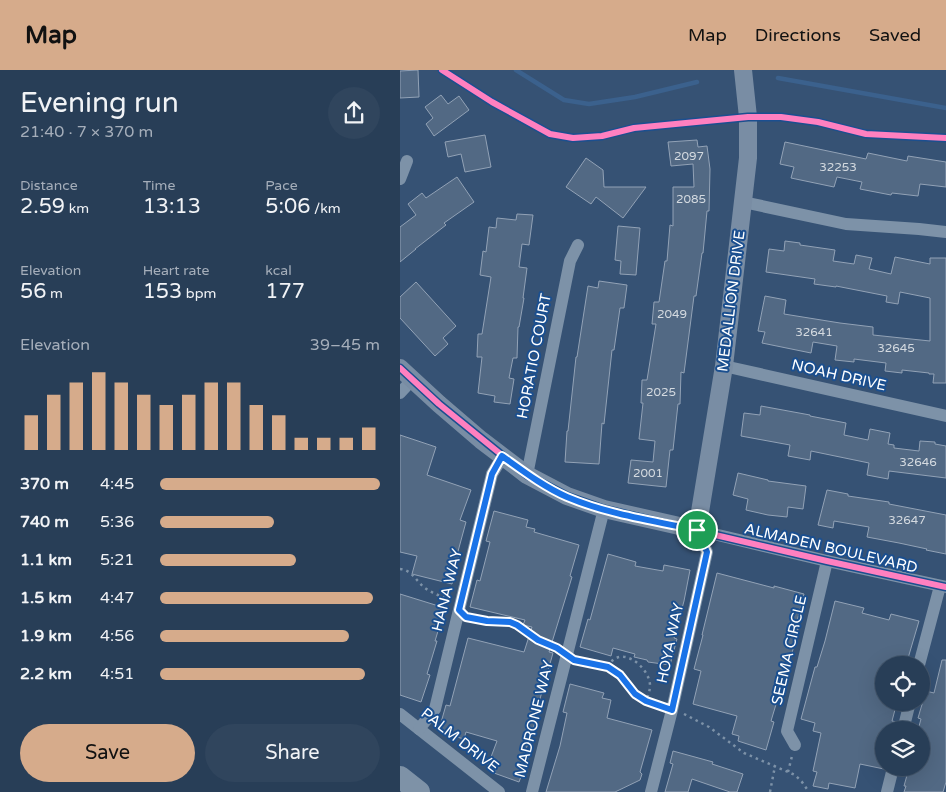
<!DOCTYPE html>
<meta charset="utf-8">
<style>
body{margin:0;font-family:"Varela Round",sans-serif;background:#30455d;color:#f1f3f6;height:100vh;display:flex;flex-direction:column;font-size:19px;white-space:nowrap}
*{box-sizing:border-box;margin:0}
p{font-size:16px;color:#a5aeba}
.icon{flex:none;width:28px;height:28px;fill:none;stroke:currentColor;stroke-width:2;stroke-linecap:round;stroke-linejoin:round}
.map{position:relative;flex:1;overflow:hidden}
.side{display:flex;flex-direction:column;background:#283e57;width:400px}
.side>*{flex:none}
.tools{position:absolute;left:475px;top:586px;display:grid;gap:10px}
.tools a{display:grid;place-items:center;width:55px;height:55px;border-radius:50%;background:#283e57;box-shadow:0 5px 20px #0002,0 0 0 1px #44576d;font-size:25px}
.pin{position:absolute;display:grid;place-items:center;width:42px;height:42px;color:#fff;margin:-21px;border:2px solid #fff;border-radius:50%;box-shadow:0 1px 5px #0007}
.round{display:grid;place-items:center;flex:none;width:52px;height:52px;border-radius:26px;background:#30455d}
.overview{display:flex;align-items:center;justify-content:space-between;height:85px;padding:0 20px}
h1{font-size:28px;font-weight:600;line-height:38px}
.figures{display:grid;grid-template-columns:repeat(3,1fr);gap:8px;height:85px;padding:5px 20px}
.figures div{display:grid;align-content:center}
.figures b{font-size:21px;font-weight:600}
.figures small{font-size:14px;font-weight:400}
.figures p{font-size:14px}
.chart{height:140px;padding:10px 20px}
.chart p{display:flex;justify-content:space-between}
.chart svg{width:100%;height:90px;margin-top:5px;stroke:#d6ab8b;stroke-width:6}
.primary-button{display:flex;gap:10px;margin-top:auto;padding:10px 20px}
.primary-button a{flex:1;height:58px;border-radius:30px;background:#d6ab8b;color:#111;font-size:20px;font-weight:600;line-height:58px;text-align:center}
.primary-button a+a{background:#30455d;color:#f1f3f6}
ul{padding:0 20px;list-style:none;font-size:16px}
li{display:grid;grid-template-columns:80px 60px 1fr;align-items:center;height:38px}
li i{height:12px;border-radius:6px;background:#d6ab8b}
header{display:flex;align-items:center;gap:30px;box-sizing:border-box;height:70px;padding:0 25px;background:#d6ab8b;color:#111}
header strong{font-size:24px}
nav{display:flex;gap:28px;margin-inline-start:auto;font-size:18px}
main{display:flex;flex:1;min-height:0}
.map>svg:first-child{display:block}
.lines{fill:none;stroke-linecap:round;stroke-linejoin:round}
.stream{stroke:#3b618d;stroke-width:4.5}
.building{fill:#526984;stroke:#92a2b6}
.path{stroke:#7d92a8;stroke-width:2.5;stroke-dasharray:2.5 4;stroke-linecap:butt}
.street{stroke:#7d92a8;stroke-width:12}
.secondary{stroke:#798da4;stroke-width:18}
.highway{stroke:#7e92a7;stroke-width:22}
.cycleway-casing{stroke:#1b4f8f;stroke-width:9}
.cycleway{stroke:#ff80c0;stroke-width:6}
.route-casing{stroke:#fff;stroke-width:10}
.route{stroke:#1a73e8;stroke-width:6}
.labels{text-anchor:middle;stroke-width:4;stroke-linejoin:round;paint-order:stroke}
.number-label{font-size:12px;fill:#d4dae0}
.street-label{font-size:15px;fill:#fff;stroke:#1b4f8f}
</style>
<header>
<strong>Map</strong>
<nav><a>Map</a><a>Directions</a><a>Saved</a></nav>
</header>
<main>
<section class="side">
<div class="overview"><div><h1>Evening run</h1><p>21:40 · 7 × 370 m</p></div><a class="round"><svg class="icon" aria-label="share" viewBox="0 0 24 24"><path d="M12 15V3M7 8l5-5 5 5M5 13v7h14v-7"/></svg></a></div>
<div class="figures">
<div><p>Distance</p><b>2.59<small> km</small></b></div>
<div><p>Time</p><b>13:13</b></div>
<div><p>Pace</p><b>5:06<small> /km</small></b></div>
</div>
<div class="figures">
<div><p>Elevation</p><b>56<small> m</small></b></div>
<div><p>Heart rate</p><b>153<small> bpm</small></b></div>
<div><p>kcal</p><b>177</b></div>
</div>
<div class="chart"><p><span>Elevation</span>39–45 m</p>
<svg viewBox="0 0 160 44" preserveAspectRatio="none"><path d="M5 44V27M15 44V17M25 44V11M35 44V6M45 44V11M55 44V17M65 44V22M75 44V17M85 44V11M95 44V11M105 44V22M115 44V27M125 44V38M135 44V38M145 44V38M155 44V33"/></svg>
</div>
<ul>
<li><b>370 m</b>4:45<i style="width:100%"></i></li>
<li><b>740 m</b>5:36<i style="width:52%"></i></li>
<li><b>1.1 km</b>5:21<i style="width:62%"></i></li>
<li><b>1.5 km</b>4:47<i style="width:97%"></i></li>
<li><b>1.9 km</b>4:56<i style="width:86%"></i></li>
<li><b>2.2 km</b>4:51<i style="width:93%"></i></li>
</ul>
<div class="primary-button"><a>Save</a><a>Share</a></div>
</section>
<div class="map">
<svg width="546" height="722" viewBox="0 0 546 722">
<rect width="100%" height="100%" fill="#365274"/>
<g class="lines">
<!-- stream -->
<g class="stream">
<path d="M 116,0 L 164,30 L 189,34 L 235,27 L 297,12"/>
<path d="M 378,8 L 546,38"/>
</g>
</g>
<!-- building -->
<g class="building">
<path d="M 18,0 L 19,27 L 0,28 L 0,1 Z"/>
<path d="M 41,25 L 48,34 L 59,26 L 69,40 L 34,66 L 26,54 L 33,48 L 25,37 Z"/>
<path d="M 85,65 L 91,97 L 65,102 L 61,84 L 48,87 L 45,72 Z"/>
<path d="M 297,70 L 298,77 L 307,76 L 310,99 L 309,141 L 307,141 L 303,183 L 302,183 L 296,226 L 294,226 L 284,303 L 281,302 L 280,334 L 278,334 L 273,380 L 270,380 L 266,417 L 228,413 L 231,390 L 253,392 L 255,371 L 239,369 L 243,333 L 241,333 L 242,310 L 247,310 L 256,254 L 252,254 L 254,232 L 259,232 L 265,191 L 267,191 L 270,155 L 273,156 L 273,117 L 294,117 L 293,94 L 271,96 L 268,72 Z"/>
<path d="M 385,72 L 466,89 L 468,83 L 507,91 L 508,86 L 546,92 L 546,117 L 520,114 L 518,126 L 492,123 L 491,125 L 460,119 L 462,112 L 437,107 L 434,117 L 391,108 L 394,97 L 380,94 Z"/>
<path d="M 186,88 L 203,100 L 204,117 L 246,117 L 223,148 L 196,127 L 191,134 L 166,117 Z"/>
<path d="M 57,107 L 74,132 L 44,153 L 46,155 L 15,179 L 16,179 L 0,192 L 0,157 L 16,145 L 8,134 L 22,123 L 26,128 Z"/>
<path d="M 117,144 L 133,145 L 129,175 L 122,174 L 119,197 L 127,198 L 123,228 L 124,228 L 119,257 L 118,257 L 117,288 L 113,288 L 109,308 L 114,309 L 110,334 L 94,332 L 95,326 L 78,323 L 82,287 L 77,287 L 78,264 L 82,264 L 91,207 L 80,205 L 83,181 L 86,182 L 89,157 L 96,158 L 97,148 L 116,150 Z"/>
<path d="M 218,156 L 240,158 L 236,205 L 220,204 L 221,191 L 215,190 Z"/>
<path d="M 385,171 L 400,173 L 400,175 L 435,180 L 433,191 L 454,194 L 456,185 L 472,188 L 469,199 L 491,204 L 495,187 L 530,194 L 530,188 L 546,188 L 546,313 L 533,313 L 534,304 L 529,304 L 529,303 L 502,300 L 502,303 L 485,301 L 486,293 L 454,289 L 454,292 L 435,290 L 437,276 L 413,272 L 411,283 L 362,273 L 365,262 L 358,261 L 365,226 L 386,230 L 384,244 L 440,253 L 473,257 L 473,265 L 530,271 L 530,228 L 500,222 L 498,234 L 486,232 L 487,226 L 436,216 L 436,217 L 414,214 L 415,209 L 366,202 L 369,179 L 384,181 Z"/>
<path d="M 199,211 L 227,215 L 224,238 L 220,238 L 214,280 L 212,280 L 204,354 L 202,353 L 199,394 L 165,392 L 167,361 L 168,361 L 176,287 L 177,287 L 188,216 L 198,218 Z"/>
<path d="M 16,212 L 56,256 L 43,268 L 48,274 L 35,286 L 0,248 L 0,227 Z"/>
<path d="M 361,336 L 410,345 L 410,346 L 446,353 L 444,365 L 468,370 L 470,359 L 490,363 L 488,374 L 494,375 L 494,378 L 519,381 L 520,371 L 535,372 L 535,374 L 546,376 L 546,408 L 489,401 L 488,409 L 467,405 L 469,393 L 411,381 L 410,390 L 388,386 L 390,375 L 341,366 L 344,343 L 360,345 Z"/>
<path d="M 0,365 L 36,377 L 27,405 L 71,420 L 60,450 L 66,452 L 57,485 L 59,485 L 52,514 L 12,504 L 17,486 L 0,482 Z"/>
<path d="M 338,403 L 368,410 L 368,411 L 406,416 L 403,439 L 388,437 L 387,447 L 368,445 L 346,440 L 348,429 L 333,425 Z"/>
<path d="M 427,420 L 448,424 L 448,426 L 489,432 L 489,434 L 546,445 L 546,484 L 526,480 L 527,479 L 499,473 L 467,467 L 469,457 L 434,451 L 433,458 L 418,455 Z"/>
<path d="M 94,441 L 128,450 L 126,457 L 135,459 L 134,462 L 179,475 L 170,506 L 172,507 L 149,582 L 153,583 L 134,650 L 136,650 L 124,685 L 129,686 L 119,712 L 94,703 L 96,698 L 88,695 L 97,671 L 66,662 L 64,669 L 42,663 L 40,656 L 46,635 L 50,636 L 68,568 L 124,582 L 132,557 L 123,555 L 125,550 L 70,537 L 77,510 L 80,511 L 90,472 L 86,471 Z"/>
<path d="M 208,484 L 236,492 L 235,496 L 263,501 L 264,495 L 290,500 L 284,531 L 274,568 L 277,569 L 270,595 L 248,592 L 247,590 L 234,587 L 235,584 L 213,578 L 211,586 L 180,577 L 188,549 L 190,550 Z"/>
<path d="M 317,503 L 374,518 L 374,516 L 404,524 L 395,559 L 398,559 L 385,611 L 383,611 L 371,651 L 374,652 L 366,680 L 338,671 L 339,666 L 332,664 L 337,646 L 293,634 L 301,601 L 294,599 L 303,565 L 302,565 Z"/>
<path d="M 0,524 L 45,538 L 35,571 L 37,571 L 27,604 L 30,605 L 21,632 L 0,625 Z"/>
<path d="M 435,531 L 464,538 L 462,543 L 489,550 L 491,544 L 519,551 L 506,595 L 484,595 L 484,632 L 497,632 L 492,651 L 497,652 L 495,660 L 484,660 L 484,699 L 460,694 L 455,718 L 429,713 L 428,719 L 413,716 L 417,702 L 413,701 L 421,663 L 413,661 L 415,653 L 401,649 L 415,597 L 417,597 L 425,571 Z"/>
<path d="M 542,590 L 546,590 L 546,712 L 543,722 L 504,722 L 506,716 L 504,716 L 509,698 L 521,698 L 521,660 L 518,660 L 521,649 L 518,648 L 526,621 L 534,623 Z"/>
<path d="M 170,614 L 204,623 L 202,628 L 211,630 L 207,648 L 252,660 L 240,702 L 242,704 L 240,710 L 215,722 L 146,722 L 160,676 L 167,643 L 163,642 Z"/>
<path d="M 273,681 L 313,692 L 312,694 L 343,704 L 337,722 L 330,722 L 292,709 L 288,722 L 265,722 L 273,694 L 270,693 Z"/>
</g>
<g class="lines">
<!-- path -->
<g class="path">
<path d="M 0,499 C 12,500 16,511 25,518 C 32,523 40,526 48,529"/>
<path d="M 71,548 L 87,551 L 110,552 L 117,555 L 138,570 L 156,577"/>
<path d="M 177,591 L 208,597 L 220,605 L 235,624 L 246,631 L 259,636"/>
<path d="M 208,597 C 219,573 249,596 250,615 C 250,621 248,626 246,631"/>
<path d="M 284,644 L 309,657 L 344,683 L 395,705 L 402,712 L 409,722"/>
<path d="M 388,702 L 392,686"/>
<path d="M 370,722 L 375,696"/>
</g>
<!-- street -->
<g class="street">
<path d="M 0,109 L 7,91"/>
<path d="M 343,132 L 446,154 L 519,159 L 546,162"/>
<path d="M 324,296 L 546,346"/>
<path d="M 0,323 L 13,309"/>
<path d="M 127,405 L 170,191 L 178,175"/>
<path d="M 297,460 L 427,491 L 546,517"/>
<path d="M 519,595 L 540,516"/>
<path d="M 0,644 L 99,722"/>
<path d="M 19,659 L 35,639 L 92,404 L 103,386"/>
<path d="M 503,660 L 510,632"/>
<path d="M 395,675 L 387,661 L 427,491"/>
<path d="M 132,722 L 204,439"/>
<path d="M 251,722 L 272,640 L 307,482 L 297,460"/>
<path d="M 487,722 L 493,698"/>
</g>
<!-- secondary -->
<path class="secondary" d="M 0,298 L 39,334 L 81,370 L 127,405 L 167,426 L 204,439 L 297,460 L 324,296 L 348,88 L 348,47 L 343,0"/>
<!-- highway -->
<path class="highway" d="M 0,707 L 19,722"/>
<defs>
<g id="cycleway">
<path d="M 42,0 L 92,32 L 150,64 L 173,68 L 202,66 L 234,58 L 348,47 L 381,47 L 418,52 L 466,64 L 546,68"/>
<path d="M 0,298 L 39,334 L 103,386 L 127,405 L 167,426 L 204,439 L 427,491 L 546,517"/>
</g>
</defs>
<!-- cycleway casing -->
<use href="#cycleway" class="cycleway-casing"/>
<!-- cycleway -->
<use href="#cycleway" class="cycleway"/>
</g>
<g class="lines">
<defs>
<path id="route" d="M 102,386 C 123,401 144,417 167,427 C 207,444 254,451 297,460 L 307,482 L 272,640 L 246,631 L 235,624 L 220,605 L 208,597 L 174,590 L 157,578 L 138,570 L 117,555 L 110,552 L 87,551 L 66,547 L 59,540 L 92,404 Z"/>
</defs>
<!-- route casing -->
<use href="#route" class="route-casing"/>
<!-- route -->
<use href="#route" class="route"/>
</g>
<g class="labels">
<!-- number labels -->
<g class="number-label">
<text x="289" y="90">2097</text>
<text x="438" y="101">32253</text>
<text x="291" y="133">2085</text>
<text x="272" y="248">2049</text>
<text x="414" y="266">32641</text>
<text x="496" y="282">32645</text>
<text x="261" y="326">2025</text>
<text x="518" y="396">32646</text>
<text x="248" y="407">2001</text>
<text x="507" y="454">32647</text>
</g>
<!-- street labels -->
<g class="street-label">
<text transform="translate(331 231) rotate(-83)" y="5">MEDALLION DRIVE</text>
<text transform="translate(134 286) rotate(-79)" y="5">HORATIO COURT</text>
<text transform="translate(439 305) rotate(13)" y="5">NOAH DRIVE</text>
<text transform="translate(431 478) rotate(13)" y="5">ALMADEN BOULEVARD</text>
<text transform="translate(47 520) rotate(-76)" y="5">HANA WAY</text>
<text transform="translate(270 573) rotate(-78)" y="5">HOYA WAY</text>
<text transform="translate(389 580) rotate(-77)" y="5">SEEMA CIRCLE</text>
<text transform="translate(134 649) rotate(-76)" y="5">MADRONE WAY</text>
<text transform="translate(60 670) rotate(38)" y="5">PALM DRIVE</text>
</g>
</g>
</svg>
<div class="tools">
<a><svg class="icon" aria-label="locate" viewBox="0 0 24 24"><circle cx="12" cy="12" r="6"/><path d="M12 2v4M12 18v4M2 12h4M18 12h4"/></svg></a>
<a><svg class="icon" aria-label="layers" viewBox="0 0 24 24"><path d="M12 4l9 5-9 5-9-5zM3 14l9 5 9-5"/></svg></a>
</div>
<div class="pin" style="left:297px;top:460px;background:#1e9e55"><svg class="icon" aria-label="arrive" viewBox="0 0 24 24"><path d="M6 21V4h12l-3 4 3 4H6"/></svg></div>
</div>
</main>
